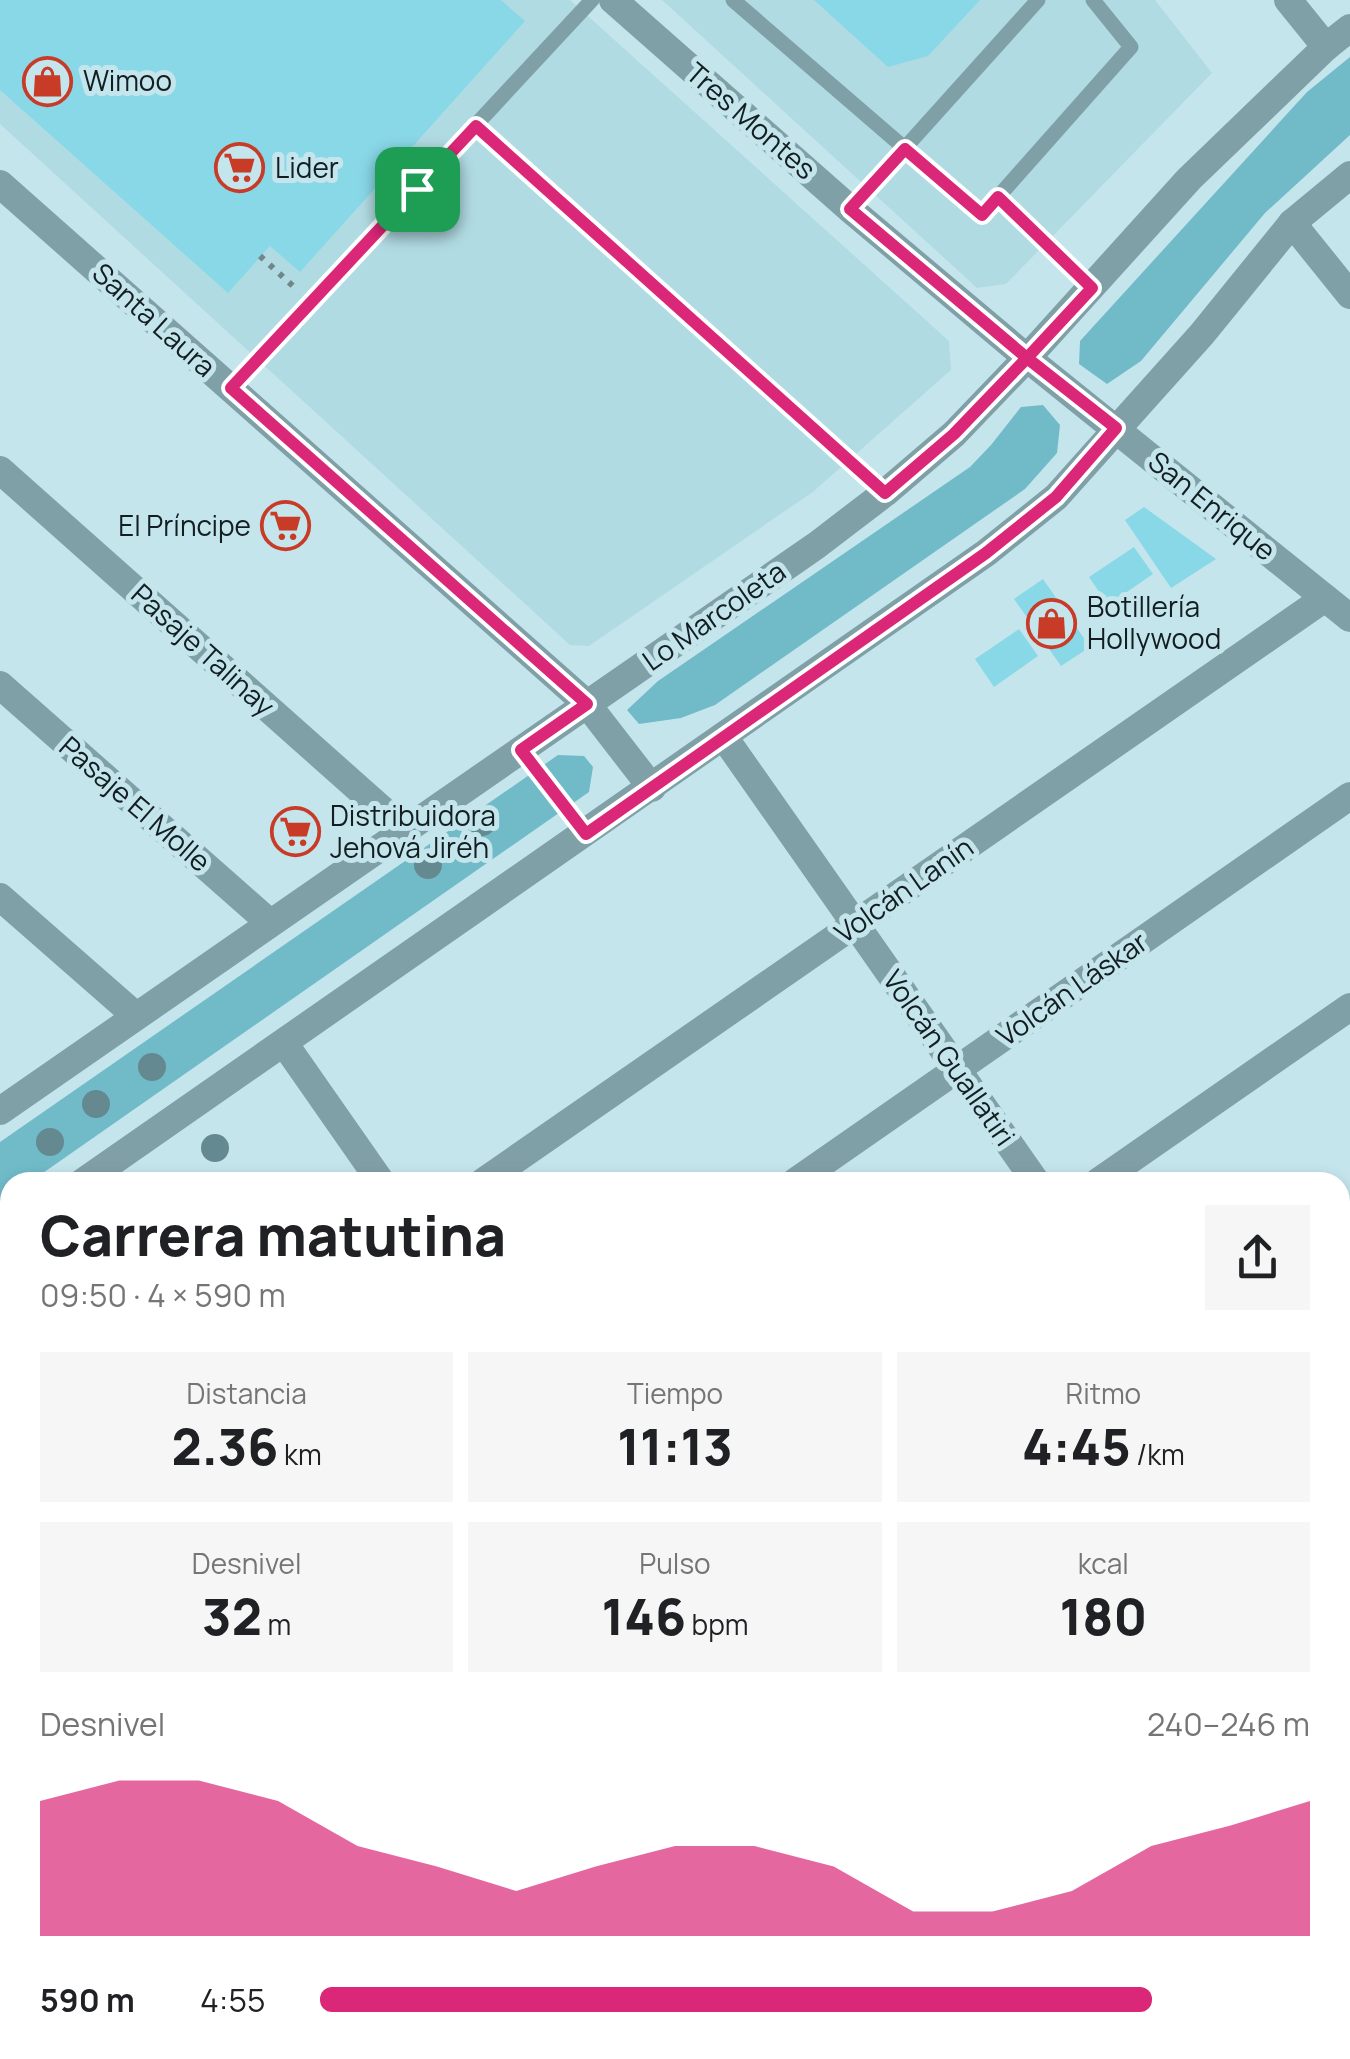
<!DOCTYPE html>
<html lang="es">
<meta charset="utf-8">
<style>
body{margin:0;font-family:Manrope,sans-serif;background:#f6f6f6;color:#202124;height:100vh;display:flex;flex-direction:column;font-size:38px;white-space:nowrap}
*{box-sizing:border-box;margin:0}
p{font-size:32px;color:#757577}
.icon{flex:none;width:55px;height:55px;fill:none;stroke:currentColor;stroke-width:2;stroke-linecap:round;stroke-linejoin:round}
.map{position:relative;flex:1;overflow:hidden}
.panel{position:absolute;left:0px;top:1172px;width:1350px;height:888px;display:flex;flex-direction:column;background:#fff;border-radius:30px 30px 0 0;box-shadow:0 5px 15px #0003}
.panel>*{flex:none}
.pin{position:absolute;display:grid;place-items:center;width:85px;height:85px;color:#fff;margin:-42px;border-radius:20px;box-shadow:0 5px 15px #0006}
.round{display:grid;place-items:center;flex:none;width:105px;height:105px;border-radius:0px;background:#f6f6f6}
.head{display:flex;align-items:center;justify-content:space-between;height:170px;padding:0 40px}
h1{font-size:55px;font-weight:800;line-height:75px}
.stats{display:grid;grid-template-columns:repeat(3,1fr);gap:15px;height:170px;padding:10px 40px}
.stats div{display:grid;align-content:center;border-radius:0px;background:#f6f6f6;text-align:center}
.stats b{font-size:50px;font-weight:800}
.stats small{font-size:28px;font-weight:400}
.stats p{font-size:28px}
.chart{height:280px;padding:20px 40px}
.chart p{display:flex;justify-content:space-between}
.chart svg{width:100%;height:180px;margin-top:10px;fill:#db2777;opacity:.7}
ul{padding:0 40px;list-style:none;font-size:32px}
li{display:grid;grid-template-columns:160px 120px 1fr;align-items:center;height:75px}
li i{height:25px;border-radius:12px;background:#db2777}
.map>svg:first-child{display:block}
.built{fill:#b1dbe3}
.green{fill:#71bbc9}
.building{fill:#88d8e8}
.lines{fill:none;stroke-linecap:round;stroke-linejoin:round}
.path{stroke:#70868b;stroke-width:6;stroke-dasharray:5 8;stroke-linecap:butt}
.service{stroke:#80a0a7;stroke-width:15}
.minor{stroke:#80a0a7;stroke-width:28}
.tertiary{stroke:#80a0a7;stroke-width:28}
.tree{fill:#658990}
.route-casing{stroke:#fff;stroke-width:20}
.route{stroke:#db2777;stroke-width:12}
.labels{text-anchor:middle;stroke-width:10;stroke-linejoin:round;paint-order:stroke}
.poi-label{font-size:28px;fill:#121e21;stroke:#c5e5ec;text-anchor:start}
.street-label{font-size:28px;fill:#121e21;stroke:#c5e5ec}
</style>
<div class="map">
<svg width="1350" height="2059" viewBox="0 0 1350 2059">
<rect width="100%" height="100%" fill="#c5e5ec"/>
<!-- built -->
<g class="built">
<path d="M 0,0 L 570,0 L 949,341 L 951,370 L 814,491 L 589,646 L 570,645 L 0,124 Z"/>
<path d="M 662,0 L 1155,0 L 1212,73 L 1006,284 L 977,288 Z"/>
</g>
<!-- green -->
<g class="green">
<path d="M 1350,57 L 1350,135 L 1265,213 L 1141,361 L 1107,384 L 1079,364 L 1080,341 L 1307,92 Z"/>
<path d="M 1043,405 L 1060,425 L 1057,453 L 1025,489 L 715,705 L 681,718 L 639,724 L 627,710 L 658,681 L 970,467 L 991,445 L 1021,407 Z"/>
<path d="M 558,755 L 584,756 L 593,767 L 589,792 L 30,1182 L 10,1182 L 10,1197 L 0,1204 L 0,1142 Z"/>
</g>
<!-- building -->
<g class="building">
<path d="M 0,0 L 501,0 L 525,21 L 300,272 L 270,246 L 228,293 L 0,90 Z"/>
<path d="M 814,0 L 980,0 L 928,56 L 888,67 Z"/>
<path d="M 1144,507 L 1216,559 L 1171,588 L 1125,520 Z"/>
<path d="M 1134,547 L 1153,574 L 1108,605 L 1089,577 Z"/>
<path d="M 1043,579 L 1090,647 L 1061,666 L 1014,599 Z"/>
<path d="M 1019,629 L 1038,656 L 994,687 L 975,659 Z"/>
</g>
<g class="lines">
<!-- path -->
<g class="path">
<path d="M 260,256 L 293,286"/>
<path d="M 538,771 L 567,809"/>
</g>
<!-- service -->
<g class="service">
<path d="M 733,0 L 982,215 L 1131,47 L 1093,0"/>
<path d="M 476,126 L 885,493"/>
<path d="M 998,197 L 1092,287"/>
<path d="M 850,209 L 1038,0"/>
<path d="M 231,388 L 592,0"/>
</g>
<!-- minor -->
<g class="minor">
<path d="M 613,0 L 850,209 L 1027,358"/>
<path d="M 1288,0 L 1326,47"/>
<path d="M 1292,223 L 1350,295"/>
<path d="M 0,470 L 405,830"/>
<path d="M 0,685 L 270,923"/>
<path d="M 724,737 L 1036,1182"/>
<path d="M 0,897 L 136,1016"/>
<path d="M 284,1043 L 381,1182"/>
<path d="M 483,1182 L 1325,598"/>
<path d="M 795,1182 L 1350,796"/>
<path d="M 1098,1182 L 1350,1007"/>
<path d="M 1340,1225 L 1350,1218"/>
<path d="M 0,1518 L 10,1511"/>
<path d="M 0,1582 L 10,1596"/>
<path d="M 1340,1615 L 1350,1650"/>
<path d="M 0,1735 L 10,1728"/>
<path d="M 0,1949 L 10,1942"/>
<path d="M 327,2050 L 333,2059"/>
<path d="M 905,2050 L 908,2059"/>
<path d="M 1099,2050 L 1101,2059"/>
<path d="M 1277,2050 L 1279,2059"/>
<path d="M 142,2059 L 155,2050"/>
<path d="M 1317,2059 L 1350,2050"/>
</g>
<!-- tertiary -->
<g class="tertiary">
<path d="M 0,184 L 587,704 L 652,788"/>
<path d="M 1027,358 L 1350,618"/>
<path d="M 0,1111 L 817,545 L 885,493 L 954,434 L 1027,358 L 1189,179 L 1326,47 L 1350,28"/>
<path d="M 83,1182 L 986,553 L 1056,497 L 1202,334 L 1292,223 L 1350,175"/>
<path d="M 0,1240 L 10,1233"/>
<path d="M 1340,1513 L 1350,1506"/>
<path d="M 556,2059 L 569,2050"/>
</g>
</g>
<!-- trees -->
<g class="tree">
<circle cx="482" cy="822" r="14"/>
<circle cx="428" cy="865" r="14"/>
<circle cx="152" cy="1067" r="14"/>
<circle cx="96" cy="1104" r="14"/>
<circle cx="50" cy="1142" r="14"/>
<circle cx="215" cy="1148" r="14"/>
</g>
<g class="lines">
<defs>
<path id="route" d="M 417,189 L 231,388 L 587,704 L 521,750 L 586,834 L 986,553 L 1056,497 L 1116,428 L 1027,358 L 1092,288 L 998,197 L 982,215 L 905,149 L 850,209 L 1027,358 L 954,434 L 885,493 L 476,126 L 417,189"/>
</defs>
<!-- route casing -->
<use href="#route" class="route-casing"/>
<!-- route -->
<use href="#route" class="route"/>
</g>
<!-- icons -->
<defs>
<symbol id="shop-ring" viewBox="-11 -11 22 22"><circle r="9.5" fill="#c5e5ec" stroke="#c73b27" stroke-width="1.5"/><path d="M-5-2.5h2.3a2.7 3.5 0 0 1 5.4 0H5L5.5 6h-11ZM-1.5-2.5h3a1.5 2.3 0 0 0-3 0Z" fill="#c73b27"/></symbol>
<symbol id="supermarket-ring" viewBox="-11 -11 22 22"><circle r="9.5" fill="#c5e5ec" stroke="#c73b27" stroke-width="1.5"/><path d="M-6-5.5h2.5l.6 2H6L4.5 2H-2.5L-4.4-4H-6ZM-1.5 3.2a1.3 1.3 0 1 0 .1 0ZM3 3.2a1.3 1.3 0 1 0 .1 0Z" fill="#c73b27"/></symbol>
</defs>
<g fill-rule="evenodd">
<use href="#shop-ring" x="20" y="54" width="55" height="55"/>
<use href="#supermarket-ring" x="212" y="140" width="55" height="55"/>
<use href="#supermarket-ring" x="258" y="498" width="55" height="55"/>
<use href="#shop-ring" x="1024" y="596" width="55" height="55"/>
<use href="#supermarket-ring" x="268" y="804" width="55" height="55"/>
</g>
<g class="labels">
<!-- poi labels -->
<g class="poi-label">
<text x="83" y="91">Wimoo</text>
<text x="275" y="178">Lider</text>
<text x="251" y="536" text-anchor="end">El Príncipe</text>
<text x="1087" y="617">Botillería<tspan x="1087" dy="32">Hollywood</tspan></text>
<text x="330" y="826">Distribuidora<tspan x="330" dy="32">Jehová Jiréh</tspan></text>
</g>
<!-- street labels -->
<g class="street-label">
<text transform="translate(751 121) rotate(41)" y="10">Tres Montes</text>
<text transform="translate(154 320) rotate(42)" y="10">Santa Laura</text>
<text transform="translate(1212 506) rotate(39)" y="10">San Enrique</text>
<text transform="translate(714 616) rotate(-35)" y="10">Lo Marcoleta</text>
<text transform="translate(203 650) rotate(42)" y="10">Pasaje Talinay</text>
<text transform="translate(135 804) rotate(41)" y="10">Pasaje El Molle</text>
<text transform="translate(904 890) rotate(-35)" y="10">Volcán Lanín</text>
<text transform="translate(1072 989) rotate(-35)" y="10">Volcán Láskar</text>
<text transform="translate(949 1058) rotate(55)" y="10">Volcán Guallatiri</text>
</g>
</g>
</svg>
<div class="pin" style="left:417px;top:189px;background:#1e9e55"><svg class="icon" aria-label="arrive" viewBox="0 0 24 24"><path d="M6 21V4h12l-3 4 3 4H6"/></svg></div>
<section class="panel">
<div class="head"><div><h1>Carrera matutina</h1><p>09:50 · 4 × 590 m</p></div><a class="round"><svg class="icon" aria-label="share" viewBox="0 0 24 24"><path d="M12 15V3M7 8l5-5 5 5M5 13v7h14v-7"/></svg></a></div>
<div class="stats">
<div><p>Distancia</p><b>2.36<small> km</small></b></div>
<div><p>Tiempo</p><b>11:13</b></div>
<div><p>Ritmo</p><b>4:45<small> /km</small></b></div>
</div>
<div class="stats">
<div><p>Desnivel</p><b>32<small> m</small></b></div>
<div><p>Pulso</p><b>146<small> bpm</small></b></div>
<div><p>kcal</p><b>180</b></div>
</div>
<div class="chart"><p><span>Desnivel</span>240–246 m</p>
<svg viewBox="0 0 160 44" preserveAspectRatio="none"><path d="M0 44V11L10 6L20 6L30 11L40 22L50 27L60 33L70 27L80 22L90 22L100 27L110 38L120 38L130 33L140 22L150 17L160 11V44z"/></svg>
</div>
<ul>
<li><b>590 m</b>4:55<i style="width:84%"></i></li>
</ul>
</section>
</div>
